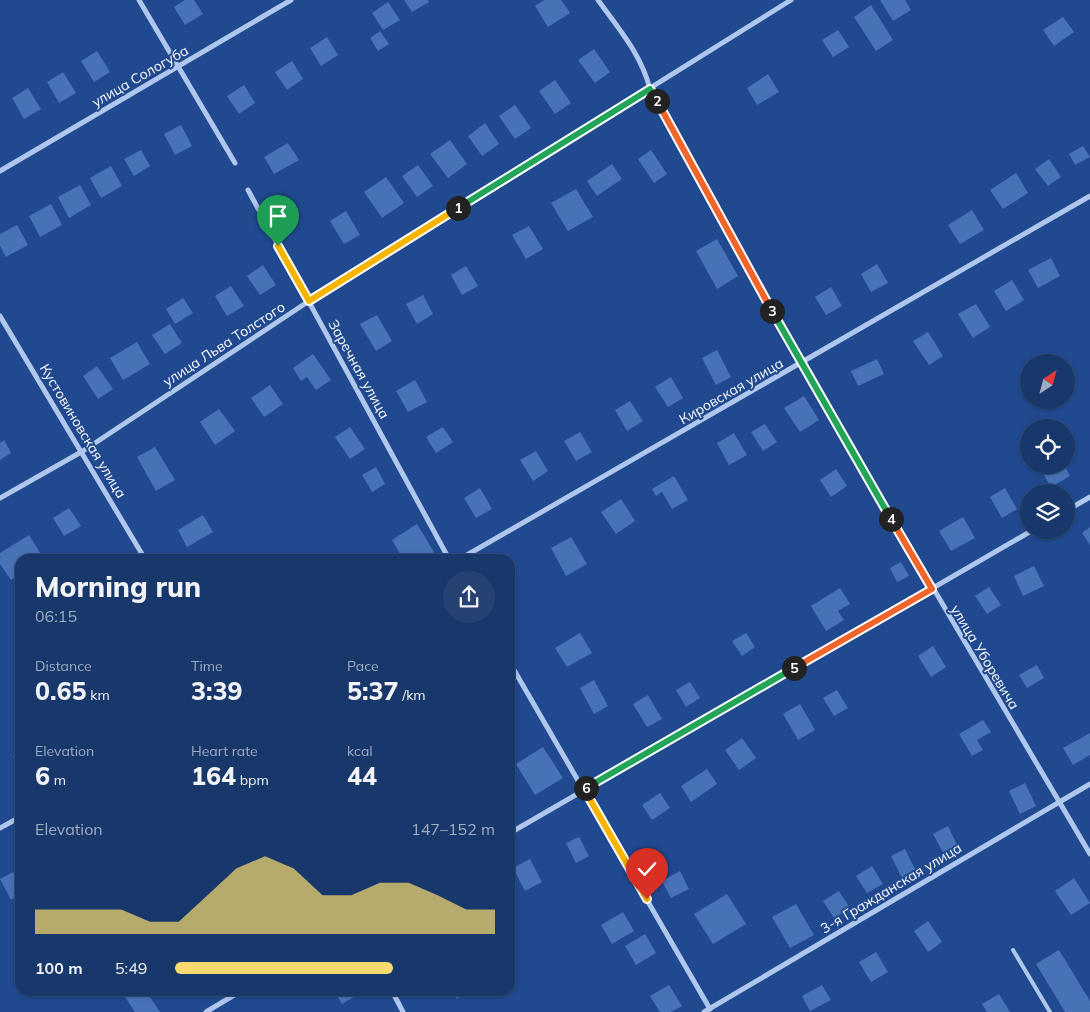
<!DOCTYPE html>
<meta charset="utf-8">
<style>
body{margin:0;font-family:Mulish,sans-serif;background:#254273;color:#f1f3f6;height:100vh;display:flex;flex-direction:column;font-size:19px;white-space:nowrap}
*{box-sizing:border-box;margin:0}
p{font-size:16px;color:#9facc1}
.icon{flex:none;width:28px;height:28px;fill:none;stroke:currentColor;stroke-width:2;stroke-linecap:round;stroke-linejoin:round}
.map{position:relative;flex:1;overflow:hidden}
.panel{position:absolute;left:15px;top:554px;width:500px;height:442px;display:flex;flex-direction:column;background:#18376b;border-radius:15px;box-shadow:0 1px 4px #0004,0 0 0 1px #36517e}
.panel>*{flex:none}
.needle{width:32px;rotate:36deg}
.controls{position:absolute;left:1020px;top:354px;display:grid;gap:10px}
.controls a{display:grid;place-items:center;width:55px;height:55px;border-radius:50%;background:#18376b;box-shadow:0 1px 4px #0004,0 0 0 1px #36517e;font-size:25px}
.pin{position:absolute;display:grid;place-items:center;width:42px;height:42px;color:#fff;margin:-51px -21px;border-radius:50% 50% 50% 0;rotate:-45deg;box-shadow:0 0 5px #0007}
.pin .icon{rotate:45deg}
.km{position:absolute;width:25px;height:25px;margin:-12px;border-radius:50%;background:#222;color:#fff;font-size:14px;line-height:25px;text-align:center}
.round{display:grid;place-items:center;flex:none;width:52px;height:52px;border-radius:26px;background:#254273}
.summary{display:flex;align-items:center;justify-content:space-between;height:85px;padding:0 20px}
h1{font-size:28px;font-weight:800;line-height:38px}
.stats{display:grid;grid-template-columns:repeat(3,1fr);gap:8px;height:85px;padding:5px 20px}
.stats div{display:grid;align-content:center}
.stats b{font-size:25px;font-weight:800}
.stats small{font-size:14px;font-weight:400}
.stats p{font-size:14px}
.chart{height:140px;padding:10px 20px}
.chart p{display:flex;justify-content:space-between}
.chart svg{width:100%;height:90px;margin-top:5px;fill:#fadb6f;opacity:.7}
ul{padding:0 20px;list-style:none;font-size:16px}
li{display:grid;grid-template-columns:80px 60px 1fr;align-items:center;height:38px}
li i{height:12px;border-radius:6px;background:#fadb6f}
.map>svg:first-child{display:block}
.building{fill:#4872b6}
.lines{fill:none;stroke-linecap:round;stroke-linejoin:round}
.lane{stroke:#afc7ed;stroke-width:4}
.street{stroke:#afc7ed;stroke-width:5}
.split-1-casing{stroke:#fff;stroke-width:10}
.split-2-casing{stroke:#fff;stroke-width:10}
.split-3-casing{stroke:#fff;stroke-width:10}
.split-4-casing{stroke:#fff;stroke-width:10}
.split-5-casing{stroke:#fff;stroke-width:10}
.split-6-casing{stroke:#fff;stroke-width:10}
.split-7-casing{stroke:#fff;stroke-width:10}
.split-1{stroke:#f5b400;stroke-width:6}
.split-2{stroke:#22a559;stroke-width:6}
.split-3{stroke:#f0652b;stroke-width:6}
.split-4{stroke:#22a559;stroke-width:6}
.split-5{stroke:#f0652b;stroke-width:6}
.split-6{stroke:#22a559;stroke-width:6}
.split-7{stroke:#f5b400;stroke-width:6}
.labels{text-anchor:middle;stroke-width:4;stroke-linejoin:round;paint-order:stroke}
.street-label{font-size:14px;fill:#fff;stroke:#20498f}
</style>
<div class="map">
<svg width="1090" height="1012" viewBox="0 0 1090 1012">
<rect width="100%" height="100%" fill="#20498f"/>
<!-- building -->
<g class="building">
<path d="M 185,0 L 194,0 L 203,14 L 185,25 L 174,7 Z"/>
<path d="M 404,0 L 428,0 L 429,2 L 412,12 Z"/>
<path d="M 544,0 L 561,0 L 570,13 L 548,27 L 535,6 Z"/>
<path d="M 880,0 L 905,0 L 911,10 L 893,21 Z"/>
<path d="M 388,2 L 400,20 L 383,30 L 372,13 Z"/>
<path d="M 871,5 L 893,40 L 876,51 L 854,17 Z"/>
<path d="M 1063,17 L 1074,32 L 1054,46 L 1043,30 Z"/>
<path d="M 838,30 L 849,47 L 833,57 L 822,40 Z"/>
<path d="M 380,31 L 389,44 L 378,51 L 370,38 Z"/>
<path d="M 327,37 L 338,55 L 321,66 L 310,48 Z"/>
<path d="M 594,49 L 610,72 L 595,83 L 578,60 Z"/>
<path d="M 97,51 L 110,72 L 94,82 L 81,61 Z"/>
<path d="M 292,61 L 303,79 L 287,90 L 275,72 Z"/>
<path d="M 63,72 L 76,93 L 59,103 L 47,82 Z"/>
<path d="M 768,74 L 779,92 L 757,105 L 747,88 Z"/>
<path d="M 555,80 L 571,103 L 555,114 L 539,91 Z"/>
<path d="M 244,85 L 255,103 L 239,114 L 227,96 Z"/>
<path d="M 28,88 L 41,109 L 24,119 L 12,98 Z"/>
<path d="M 515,105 L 531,128 L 515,139 L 499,116 Z"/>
<path d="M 485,123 L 499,144 L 482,156 L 468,136 Z"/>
<path d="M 181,125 L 192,146 L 175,155 L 164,134 Z"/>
<path d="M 450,140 L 467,164 L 448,178 L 430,154 Z"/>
<path d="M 288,143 L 299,160 L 274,174 L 264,157 Z"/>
<path d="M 1083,146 L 1090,157 L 1075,165 L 1069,154 Z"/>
<path d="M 141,150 L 150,166 L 134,176 L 124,159 Z"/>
<path d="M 651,150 L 667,174 L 654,183 L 638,159 Z"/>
<path d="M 1049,159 L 1061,177 L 1048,186 L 1035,169 Z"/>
<path d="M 612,164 L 622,179 L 597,196 L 587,181 Z"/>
<path d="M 418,165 L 433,186 L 417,197 L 402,176 Z"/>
<path d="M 111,166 L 122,186 L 101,198 L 90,178 Z"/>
<path d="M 1016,173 L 1028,193 L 1003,209 L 990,190 Z"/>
<path d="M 386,177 L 404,203 L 382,218 L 364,192 Z"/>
<path d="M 80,185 L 91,205 L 69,218 L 58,197 Z"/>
<path d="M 576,189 L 593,217 L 568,231 L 551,203 Z"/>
<path d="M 51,204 L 62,225 L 40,237 L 29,216 Z"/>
<path d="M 972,210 L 984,230 L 960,244 L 948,225 Z"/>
<path d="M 346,211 L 360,235 L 344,244 L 330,221 Z"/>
<path d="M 17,225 L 28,245 L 6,257 L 0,246 L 0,234 Z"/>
<path d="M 529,226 L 543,249 L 526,259 L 512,235 Z"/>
<path d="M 717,239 L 738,276 L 717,289 L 696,251 Z"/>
<path d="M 1051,258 L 1060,276 L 1038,288 L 1028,270 Z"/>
<path d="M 877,264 L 888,283 L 871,292 L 861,274 Z"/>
<path d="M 263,265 L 276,285 L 260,295 L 247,276 Z"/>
<path d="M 466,266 L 478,286 L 462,295 L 451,275 Z"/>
<path d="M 1012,280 L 1024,300 L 1006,311 L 994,291 Z"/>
<path d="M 231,286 L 244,306 L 227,316 L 215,296 Z"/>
<path d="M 831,287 L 842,306 L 826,315 L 815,297 Z"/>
<path d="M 423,295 L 433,314 L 417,324 L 406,304 Z"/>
<path d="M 183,298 L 193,313 L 175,324 L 166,309 Z"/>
<path d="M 976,304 L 990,327 L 973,338 L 958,314 Z"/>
<path d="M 377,315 L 392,341 L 376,351 L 360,324 Z"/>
<path d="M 170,324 L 182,343 L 165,354 L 152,335 Z"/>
<path d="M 928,332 L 943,356 L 929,365 L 913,341 Z"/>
<path d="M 137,342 L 150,364 L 123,380 L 110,358 Z"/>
<path d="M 717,350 L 731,377 L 716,385 L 702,358 Z"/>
<path d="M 313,354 L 331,380 L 316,390 L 307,377 L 301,381 L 293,368 Z"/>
<path d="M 877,359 L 884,374 L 858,386 L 851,371 Z"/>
<path d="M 97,366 L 113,389 L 98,399 L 83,376 Z"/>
<path d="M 671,377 L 683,398 L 668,407 L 655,387 Z"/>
<path d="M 415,380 L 427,402 L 408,412 L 396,391 Z"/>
<path d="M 270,385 L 283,404 L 264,417 L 251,398 Z"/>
<path d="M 804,396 L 819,420 L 800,432 L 784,408 Z"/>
<path d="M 630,401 L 643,421 L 627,431 L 615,410 Z"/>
<path d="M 219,409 L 235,431 L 215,445 L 200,422 Z"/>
<path d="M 765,424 L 777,442 L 763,451 L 751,432 Z"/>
<path d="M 350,427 L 365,449 L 350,459 L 335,437 Z"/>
<path d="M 443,427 L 453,442 L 436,453 L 426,437 Z"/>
<path d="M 580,432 L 592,452 L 576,461 L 564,441 Z"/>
<path d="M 734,433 L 747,455 L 729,465 L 717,443 Z"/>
<path d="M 4,440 L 11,453 L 0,460 L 0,443 Z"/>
<path d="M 155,447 L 175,480 L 156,491 L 137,457 Z"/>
<path d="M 536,451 L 548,471 L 533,481 L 520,460 Z"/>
<path d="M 1050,465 L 1064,465 L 1070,476 L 1051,487 L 1041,470 Z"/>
<path d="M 376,467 L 385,484 L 372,492 L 362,475 Z"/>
<path d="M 836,469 L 847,486 L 831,497 L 820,480 Z"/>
<path d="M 674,476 L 688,500 L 672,509 L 662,492 L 656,496 L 652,489 Z"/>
<path d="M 480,488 L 492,509 L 476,518 L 464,498 Z"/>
<path d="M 1005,488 L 1017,509 L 1002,518 L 990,497 Z"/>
<path d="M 621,499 L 635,521 L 616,534 L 601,512 Z"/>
<path d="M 69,508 L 81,526 L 64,536 L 53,518 Z"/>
<path d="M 203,515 L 213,532 L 187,547 L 178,530 Z"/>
<path d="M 963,517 L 975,538 L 951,551 L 939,531 Z"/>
<path d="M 417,524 L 434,552 L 422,559 L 403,559 L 392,540 Z"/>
<path d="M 1090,527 L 1090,545 L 1082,533 Z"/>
<path d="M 29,535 L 44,559 L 20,559 L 20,574 L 11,580 L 0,564 L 0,553 Z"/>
<path d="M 571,537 L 587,564 L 566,576 L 551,548 Z"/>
<path d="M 901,562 L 909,576 L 897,582 L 890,568 Z"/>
<path d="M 1034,566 L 1044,586 L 1023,596 L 1014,576 Z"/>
<path d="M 989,587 L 1001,605 L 987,614 L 975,596 Z"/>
<path d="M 840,588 L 850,604 L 838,611 L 844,620 L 826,631 L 811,606 Z"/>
<path d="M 580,633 L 592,653 L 567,667 L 555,648 Z"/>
<path d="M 746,633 L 755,647 L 742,656 L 732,641 Z"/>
<path d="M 933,646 L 946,667 L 931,677 L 918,656 Z"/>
<path d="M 1037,665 L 1044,678 L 1027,688 L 1019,675 Z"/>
<path d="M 594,680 L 608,706 L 594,714 L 580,688 Z"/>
<path d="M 690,682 L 700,698 L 686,707 L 676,690 Z"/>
<path d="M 837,690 L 848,708 L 834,716 L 823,698 Z"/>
<path d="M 648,695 L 662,719 L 647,727 L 633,704 Z"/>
<path d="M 800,704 L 815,730 L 798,740 L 783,714 Z"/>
<path d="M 983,720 L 991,732 L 977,740 L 983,750 L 972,756 L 959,734 Z"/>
<path d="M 1090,733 L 1090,755 L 1073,765 L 1063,748 Z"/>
<path d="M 742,738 L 756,758 L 739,770 L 725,750 Z"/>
<path d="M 543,747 L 563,778 L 535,795 L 516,764 Z"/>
<path d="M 20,752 L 20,767 L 13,757 Z"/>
<path d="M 707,769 L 717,784 L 691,802 L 681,786 Z"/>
<path d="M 1025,783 L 1036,806 L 1020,814 L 1009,791 Z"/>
<path d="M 660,793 L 670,808 L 652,820 L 642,805 Z"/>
<path d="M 948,826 L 959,849 L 945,856 L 933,834 Z"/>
<path d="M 579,837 L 589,856 L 576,863 L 566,843 Z"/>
<path d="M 905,849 L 916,871 L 902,878 L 891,856 Z"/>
<path d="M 530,859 L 542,882 L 525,891 L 513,868 Z"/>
<path d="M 872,866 L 883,884 L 867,893 L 856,876 Z"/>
<path d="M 680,871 L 689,889 L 671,898 L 662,881 Z"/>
<path d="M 13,872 L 20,885 L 20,894 L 11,900 L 0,879 Z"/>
<path d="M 1074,878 L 1090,903 L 1071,915 L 1055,891 Z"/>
<path d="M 839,891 L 850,908 L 834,918 L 823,901 Z"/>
<path d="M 727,894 L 746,924 L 713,944 L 694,914 Z"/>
<path d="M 796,904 L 814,935 L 790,948 L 772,917 Z"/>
<path d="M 623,912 L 634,931 L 612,944 L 601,925 Z"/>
<path d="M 928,921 L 942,942 L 928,952 L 914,931 Z"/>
<path d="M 645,934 L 656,953 L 636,965 L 625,946 Z"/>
<path d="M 1059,950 L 1090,1001 L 1090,1012 L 1065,1012 L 1036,964 Z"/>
<path d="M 876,952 L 888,972 L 871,982 L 859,962 Z"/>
<path d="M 669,985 L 682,1006 L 671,1012 L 660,1012 L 650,996 Z"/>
<path d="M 822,985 L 831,1000 L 810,1011 L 802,996 Z"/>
<path d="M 134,991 L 146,991 L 160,1012 L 135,1012 L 125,997 Z"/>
<path d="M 334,991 L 359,991 L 360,993 L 342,1004 Z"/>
<path d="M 452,991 L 470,991 L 457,999 Z"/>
<path d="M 999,994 L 1010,1012 L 987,1012 L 982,1004 Z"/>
</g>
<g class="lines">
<!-- lane -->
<path class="lane" d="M 1013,950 L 1050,1012"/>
<!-- street -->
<g class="street">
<path d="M 139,0 L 235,163"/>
<path d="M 598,0 C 619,29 641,54 650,89 L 801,364 L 1090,854"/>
<path d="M 0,171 L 291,0"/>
<path d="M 248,190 L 449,559"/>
<path d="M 0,316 L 145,559"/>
<path d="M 0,498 L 83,451 L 309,301 L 791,0"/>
<path d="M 1066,511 L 1090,497"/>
<path d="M 460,559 L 1090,196"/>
<path d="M 510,663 L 710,1009"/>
<path d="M 0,828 L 20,817"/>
<path d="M 510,833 L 1033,530"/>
<path d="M 392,991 L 403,1012"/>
<path d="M 206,1012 L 241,991"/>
<path d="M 704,1012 L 1090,784"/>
</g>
</g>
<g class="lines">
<defs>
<path id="split-1" d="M 278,246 L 309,301 L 458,208"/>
<path id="split-2" d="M 458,208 L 650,89 L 657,101"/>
<path id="split-3" d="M 657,101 L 772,311"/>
<path id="split-4" d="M 772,311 L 891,519"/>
<path id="split-5" d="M 794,668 L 932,589 L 891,519"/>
<path id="split-6" d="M 586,788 L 794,668"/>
<path id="split-7" d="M 586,788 L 584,789 L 647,899"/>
</defs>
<!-- split-1 casing -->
<use href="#split-1" class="split-1-casing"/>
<!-- split-2 casing -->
<use href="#split-2" class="split-2-casing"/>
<!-- split-3 casing -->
<use href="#split-3" class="split-3-casing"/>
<!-- split-4 casing -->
<use href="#split-4" class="split-4-casing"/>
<!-- split-5 casing -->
<use href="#split-5" class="split-5-casing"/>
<!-- split-6 casing -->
<use href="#split-6" class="split-6-casing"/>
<!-- split-7 casing -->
<use href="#split-7" class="split-7-casing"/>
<!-- split-1 -->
<use href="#split-1" class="split-1"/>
<!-- split-2 -->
<use href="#split-2" class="split-2"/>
<!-- split-3 -->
<use href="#split-3" class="split-3"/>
<!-- split-4 -->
<use href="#split-4" class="split-4"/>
<!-- split-5 -->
<use href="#split-5" class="split-5"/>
<!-- split-6 -->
<use href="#split-6" class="split-6"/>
<!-- split-7 -->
<use href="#split-7" class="split-7"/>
</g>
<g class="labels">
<!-- street labels -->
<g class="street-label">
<text transform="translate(140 76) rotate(-30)" y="5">улица Сологуба</text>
<text transform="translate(224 344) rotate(-33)" y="5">улица Льва Толстого</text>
<text transform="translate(359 369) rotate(61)" y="5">Заречная улица</text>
<text transform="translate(731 391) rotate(-30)" y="5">Кировская улица</text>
<text transform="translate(83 431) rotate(59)" y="5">Кустовиновская улица</text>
<text transform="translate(985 657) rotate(59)" y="5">улица Уборевича</text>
<text transform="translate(891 888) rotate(-31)" y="5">3-я Гражданская улица</text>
</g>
</g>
</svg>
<div class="controls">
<a><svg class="needle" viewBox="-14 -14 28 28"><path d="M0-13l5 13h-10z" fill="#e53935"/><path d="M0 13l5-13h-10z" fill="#9facc1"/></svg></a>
<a><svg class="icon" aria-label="locate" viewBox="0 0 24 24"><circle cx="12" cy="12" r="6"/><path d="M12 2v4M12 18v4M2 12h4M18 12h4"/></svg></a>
<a><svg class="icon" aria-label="layers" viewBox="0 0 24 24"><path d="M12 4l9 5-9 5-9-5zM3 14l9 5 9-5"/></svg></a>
</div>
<div class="pin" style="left:278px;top:246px;background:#1e9e55"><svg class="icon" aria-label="arrive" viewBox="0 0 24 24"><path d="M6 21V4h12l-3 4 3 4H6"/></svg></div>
<div class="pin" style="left:647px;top:899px;background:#d93025"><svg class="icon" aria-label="check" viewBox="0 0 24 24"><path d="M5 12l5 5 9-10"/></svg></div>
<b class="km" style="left:458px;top:208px">1</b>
<b class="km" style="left:657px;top:101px">2</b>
<b class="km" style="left:772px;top:311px">3</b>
<b class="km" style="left:891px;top:519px">4</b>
<b class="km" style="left:794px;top:668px">5</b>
<b class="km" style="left:586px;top:788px">6</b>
<section class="panel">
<div class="summary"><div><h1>Morning run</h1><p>06:15</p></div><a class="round"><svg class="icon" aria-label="share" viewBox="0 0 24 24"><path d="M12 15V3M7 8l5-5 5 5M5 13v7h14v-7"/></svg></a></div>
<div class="stats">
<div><p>Distance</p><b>0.65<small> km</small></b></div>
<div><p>Time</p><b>3:39</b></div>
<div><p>Pace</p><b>5:37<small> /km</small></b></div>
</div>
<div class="stats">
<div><p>Elevation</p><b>6<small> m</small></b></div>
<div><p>Heart rate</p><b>164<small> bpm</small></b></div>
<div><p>kcal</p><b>44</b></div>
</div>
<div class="chart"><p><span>Elevation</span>147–152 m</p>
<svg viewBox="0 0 160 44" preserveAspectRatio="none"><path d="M0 44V32L10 32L20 32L30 32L40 38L50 38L60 25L70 12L80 6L90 12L100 25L110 25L120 19L130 19L140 25L150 32L160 32V44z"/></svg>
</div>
<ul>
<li><b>100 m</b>5:49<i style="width:68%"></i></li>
</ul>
</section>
</div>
